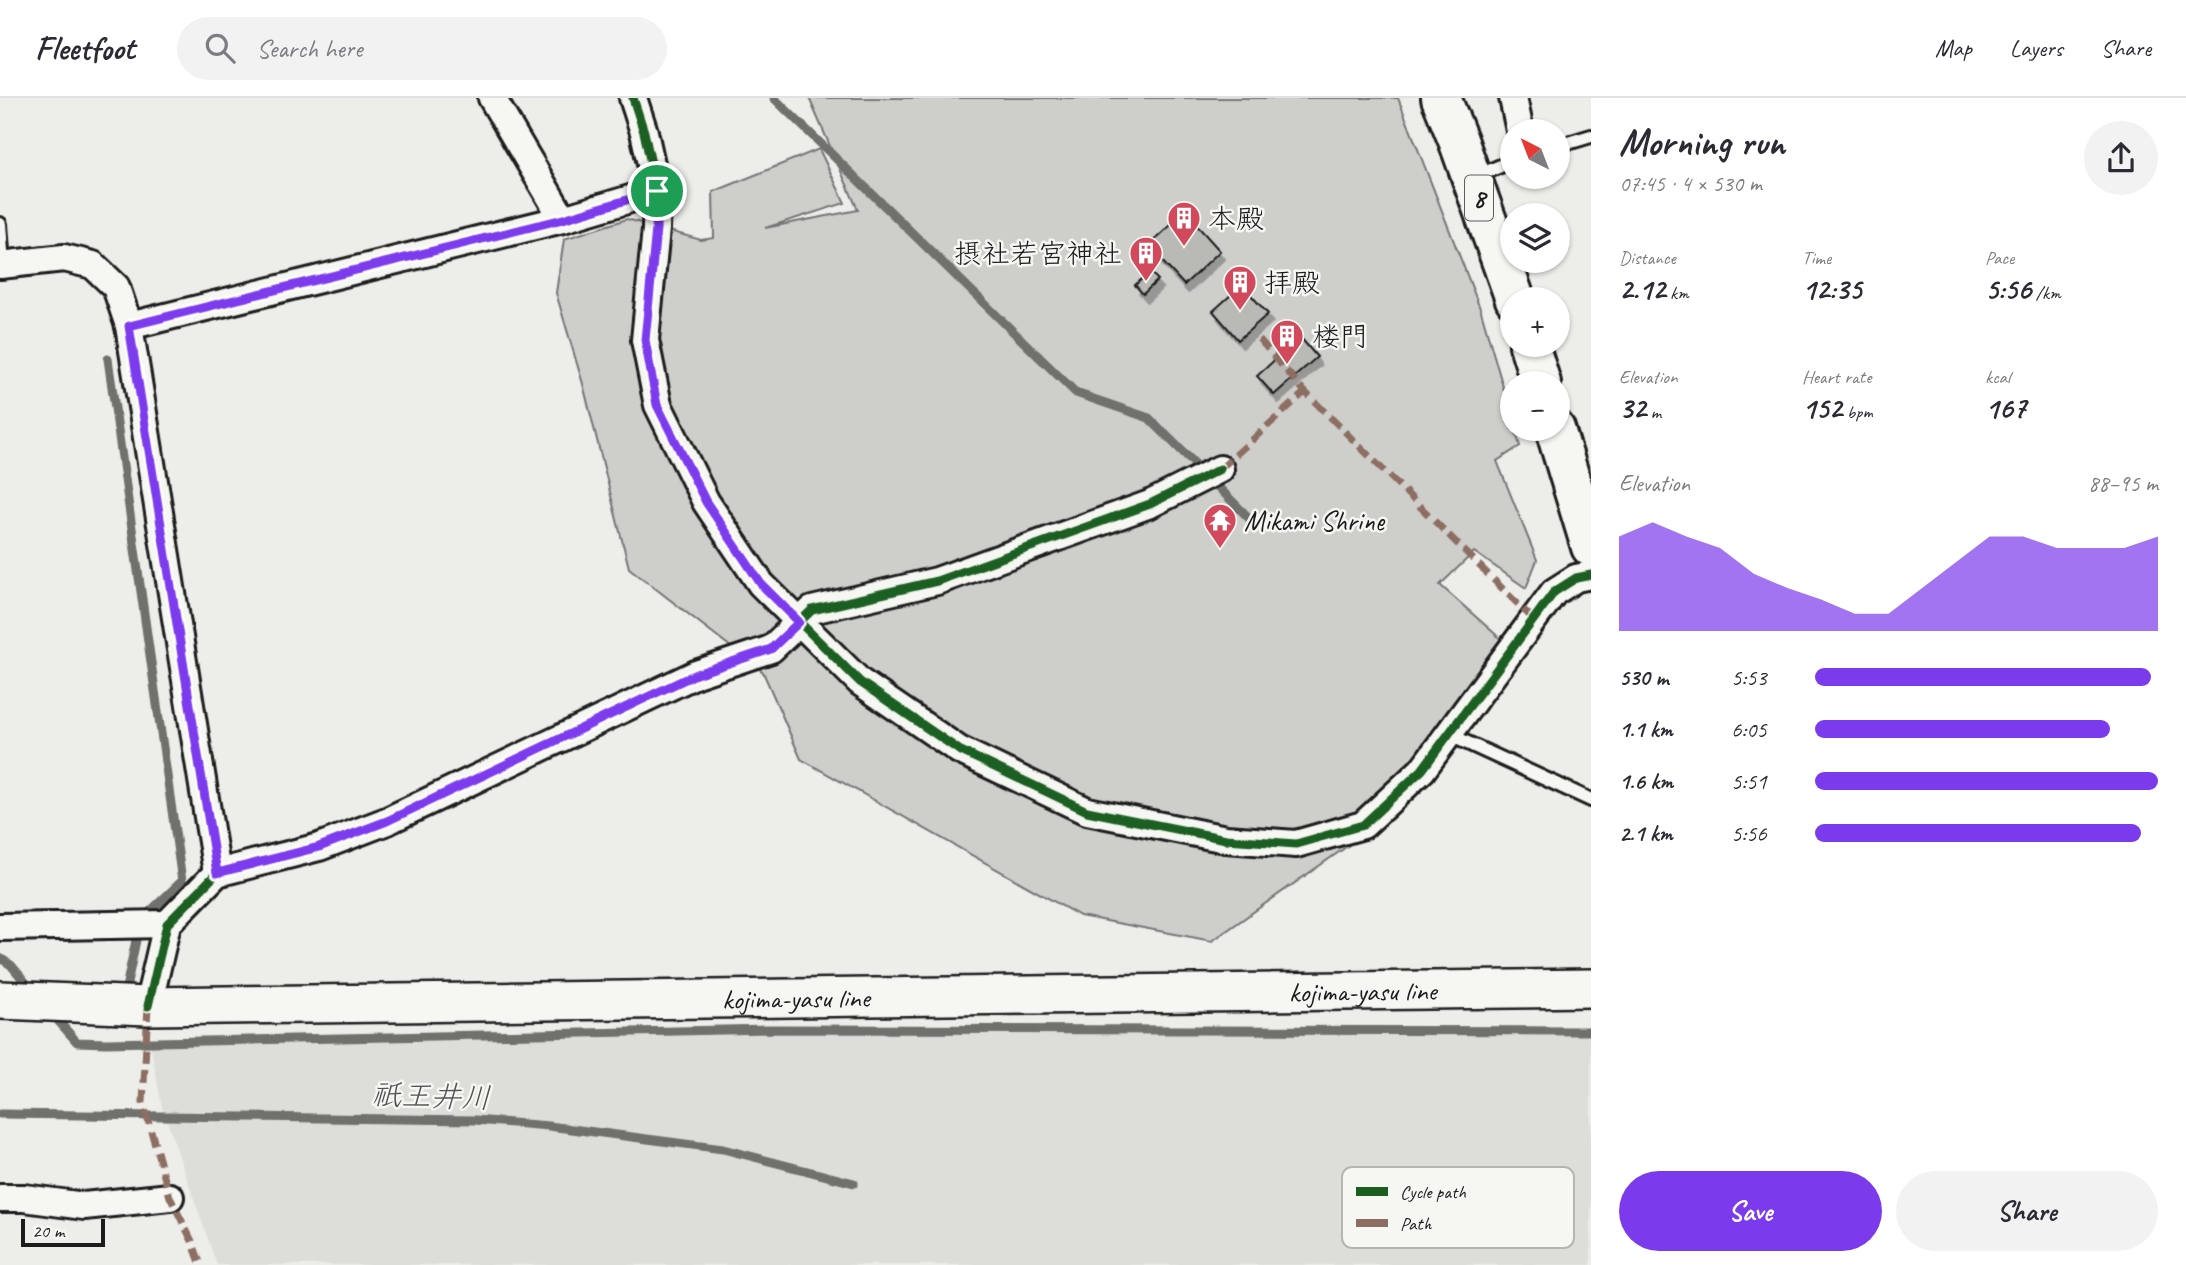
<!DOCTYPE html>
<meta charset="utf-8">
<style>
body{margin:0;font-family:Caveat,"Klee One",sans-serif;background:#f2f2f3;color:#2b2b33;height:100vh;display:flex;flex-direction:column;font-size:26px;white-space:nowrap}
*{box-sizing:border-box;margin:0}
p{font-size:23px;color:#7c7c81}
.icon{flex:none;width:38px;height:38px;fill:none;stroke:currentColor;stroke-width:2;stroke-linecap:round;stroke-linejoin:round}
.map{position:relative;flex:1;overflow:hidden}
.drawer{display:flex;flex-direction:column;background:#fff;width:595px}
.drawer>*{flex:none}
.needle{width:46px;rotate:318deg}
.controls{position:absolute;left:1500px;top:21px;display:grid;gap:14px}
.controls a{display:grid;place-items:center;width:70px;height:70px;border-radius:50%;background:#fff;box-shadow:0 2px 5px #0004;font-size:35px}
.scale{position:absolute;left:21px;bottom:18px;width:84px;box-sizing:border-box;padding-left:7px;border:4px solid #1c1c1c;border-top:0;font-size:19px;line-height:24px;white-space:nowrap;color:#1c1c1c;-webkit-text-stroke:5px #f6f6f2;paint-order:stroke}
.pin{position:absolute;display:grid;place-items:center;width:60px;height:60px;color:#fff;margin:-30px;border:4px solid #fff;border-radius:50%;box-shadow:0 2px 7px #0007}
.round{display:grid;place-items:center;flex:none;width:74px;height:74px;border-radius:37px;background:#f2f2f3}
.head{display:flex;align-items:center;justify-content:space-between;height:119px;padding:0 28px}
h1{font-size:38px;font-weight:600;line-height:52px}
.figures{display:grid;grid-template-columns:repeat(3,1fr);gap:10px;height:119px;padding:7px 28px}
.figures div{display:grid;align-content:center}
.figures b{font-size:30px;font-weight:600}
.figures small{font-size:19px;font-weight:400}
.figures p{font-size:19px}
.chart{height:196px;padding:14px 28px}
.chart p{display:flex;justify-content:space-between}
.chart svg{width:100%;height:126px;margin-top:7px;fill:#7c3aed;opacity:.7}
.button{display:flex;gap:14px;margin-top:auto;padding:14px 28px}
.button a{flex:1;height:80px;border-radius:42px;background:#7c3aed;color:#fff;font-size:28px;font-weight:600;line-height:80px;text-align:center}
.button a+a{background:#f2f2f3;color:#2b2b33}
ul{padding:0 28px;list-style:none;font-size:23px}
li{display:grid;grid-template-columns:112px 84px 1fr;align-items:center;height:52px}
li i{height:18px;border-radius:9px;background:#7c3aed}
header{display:flex;align-items:center;gap:42px;box-sizing:border-box;height:98px;padding:0 35px;background:#fff;border-bottom:2px solid #e1e1e2}
header strong{font-size:33px}
nav{display:flex;gap:38px;margin-inline-start:auto;font-size:24px}
.search{width:490px;height:63px;background:#f2f2f3;display:flex;align-items:center;gap:18px;box-sizing:border-box;padding:0 24px;border-radius:38px;color:#7c7c81;font-size:26px}
main{display:flex;flex:1;min-height:0}
.map>svg:first-child{display:block}
.built{fill:#ddddda}
.green{fill:#cececb;stroke:#757574;stroke-width:2}
.lines{fill:none;stroke-linecap:round;stroke-linejoin:round}
.stream{stroke:#6f6f6d;stroke-width:9}
.building{fill:#b9b9b6;stroke:#1c1c1c;stroke-width:2;filter:url(#shadow)}
.lane-casing{stroke:#1c1c1c;stroke-width:18}
.street-casing{stroke:#1c1c1c;stroke-width:32}
.secondary-casing{stroke:#1c1c1c;stroke-width:42}
.highway-casing{stroke:#1c1c1c;stroke-width:44}
.lane{stroke:#f6f6f2;stroke-width:12}
.street{stroke:#f6f6f2;stroke-width:26}
.secondary{stroke:#f6f6f2;stroke-width:37}
.highway{stroke:#f6f6f2;stroke-width:38}
.quiet{stroke:#8d6e63;stroke-width:7;stroke-dasharray:14 7;stroke-linecap:butt}
.cycleway-casing{stroke:#f6f6f2;stroke-width:13}
.cycleway{stroke:#1b5e20;stroke-width:9}
.route-casing{stroke:#fff;stroke-width:14}
.route{stroke:#7c3aed;stroke-width:9}
.labels{text-anchor:middle;stroke-width:5;stroke-linejoin:round;paint-order:stroke}
.shield{fill:#f6f6f2;stroke:#5d5d5c;stroke-width:2}
.shield-label{font-size:26px;font-weight:bold;fill:#1c1c1c}
.poi-label{font-size:28px;fill:#1c1c1c;stroke:#f6f6f2;text-anchor:start}
.street-label{font-size:28px;fill:#1c1c1c;stroke:#f6f6f2}
.water-label{font-size:30px;font-style:italic;fill:#535352;stroke:#f6f6f2}
.key{fill:#f6f6f2;stroke:#b5b5b2;stroke-width:2}
.key-label{font-size:19px;fill:#1c1c1c}
</style>
<header>
<strong>Fleetfoot</strong>
<div class="search"><svg class="icon" aria-label="search" viewBox="0 0 24 24"><circle cx="10" cy="10" r="6"/><path d="M15 15l6 6"/></svg>Search here</div>
<nav><a>Map</a><a>Layers</a><a>Share</a></nav>
</header>
<main>
<div class="map">
<svg width="1591" height="1167" viewBox="0 0 1591 1167">
<defs>
<filter id="shadow"><feDropShadow dx="4.5" dy="8" stdDeviation="0" flood-color="#0004"/></filter>
</defs>
<rect width="100%" height="100%" fill="#edede9"/>
<filter id="ink" filterUnits="userSpaceOnUse"><feTurbulence type="fractalNoise" baseFrequency=".0143" numOctaves="2"/><feDisplacementMap in="SourceGraphic" scale="14" xChannelSelector="R" yChannelSelector="G"/><feConvolveMatrix kernelMatrix="1 2 1 2 8 2 1 2 1" color-interpolation-filters="sRGB"/></filter>
<g filter="url(#ink)">
<!-- built -->
<path class="built" d="M 1582,933 L 1591,940 L 1591,1167 L 217,1167 L 162,1009 L 150,945 L 798,934 Z"/>
<!-- green -->
<path class="green" d="M 809,0 L 1398,0 L 1481,213 L 1512,320 L 1512,331 L 1515,331 L 1520,348 L 1497,363 L 1537,462 L 1526,490 L 1474,454 L 1440,487 L 1502,542 L 1438,648 L 1356,742 L 1212,843 L 1080,818 L 801,661 L 763,574 L 629,470 L 583,286 L 556,195 L 564,141 L 627,121 L 701,142 L 714,140 L 713,94 L 819,51 L 845,105 L 765,130 L 858,112 Z"/>
<g class="lines">
<!-- stream -->
<g class="stream">
<path d="M 774,0 L 1076,295 L 1149,320 L 1254,425"/>
<path d="M 108,261 L 182,783 L 140,823 L 125,895"/>
<path d="M 0,860 L 11,867 L 32,892"/>
<path d="M 52,916 L 77,944 L 106,945 L 771,931 L 1591,933"/>
<path d="M 0,1016 L 475,1022 L 549,1028 L 723,1051 L 854,1085"/>
</g>
</g>
<!-- building -->
<g class="building">
<path d="M 1185,114 L 1220,153 L 1184,187 L 1148,148 Z"/>
<path d="M 1150,174 L 1158,182 L 1143,196 L 1135,187 Z"/>
<path d="M 1242,187 L 1268,216 L 1238,242 L 1213,213 Z"/>
<path d="M 1300,239 L 1317,259 L 1274,297 L 1257,278 Z"/>
</g>
<g class="lines">
<defs>
<g id="lane">
<path d="M 1558,48 L 1591,38"/>
<path d="M 1475,79 L 1512,63"/>
<path d="M 0,126 L 3,167"/>
<path d="M 1448,636 L 1591,702"/>
</g>
<g id="street">
<path d="M 492,0 L 563,121"/>
<path d="M 633,0 L 644,34 L 657,93 L 656,131 L 645,242 L 658,307 L 706,404 L 761,486 L 860,584 L 959,652 L 1087,713 L 1226,741 L 1296,746 L 1363,727 L 1422,672 L 1554,494 L 1576,480 L 1591,477"/>
<path d="M 1513,0 L 1520,33"/>
<path d="M 0,167 L 64,160 L 93,167 L 116,189 L 129,228 L 217,775"/>
<path d="M 129,228 L 563,121 L 657,93"/>
<path d="M 0,829 L 167,826"/>
<path d="M 148,908 L 167,826 L 217,775 L 319,749 L 387,723 L 696,576 L 771,551 L 812,512 L 937,483 L 1150,406 L 1220,371"/>
<path d="M 0,1100 L 24,1100 L 84,1108 L 170,1099"/>
</g>
<g id="secondary">
<path id="s1" d="M 0,902 L 148,908 L 1591,890"/>
</g>
<g id="highway">
<path d="M 1441,0 L 1458,42 L 1515,201"/>
<path d="M 1529,247 L 1541,285"/>
<path d="M 1555,331 L 1591,449"/>
</g>
</defs>
<!-- lane casing -->
<use href="#lane" class="lane-casing"/>
<!-- street casing -->
<use href="#street" class="street-casing"/>
<!-- secondary casing -->
<use href="#secondary" class="secondary-casing"/>
<!-- highway casing -->
<use href="#highway" class="highway-casing"/>
<!-- lane -->
<use href="#lane" class="lane"/>
<!-- street -->
<use href="#street" class="street"/>
<!-- secondary -->
<use href="#secondary" class="secondary"/>
<!-- highway -->
<use href="#highway" class="highway"/>
<!-- quiet -->
<g class="quiet">
<path d="M 1259,241 L 1305,294 L 1534,522"/>
<path d="M 1220,371 L 1305,294"/>
<path d="M 148,908 L 143,1005 L 170,1099 L 192,1143 L 201,1167"/>
</g>
<defs>
<g id="cycleway">
<path d="M 633,0 L 644,34 L 657,93 L 656,131 L 645,242 L 658,307 L 706,404 L 761,486 L 860,584 L 959,652 L 1087,713 L 1226,741 L 1296,746 L 1363,727 L 1422,672 L 1554,494 L 1576,480 L 1591,477"/>
<path d="M 148,908 L 167,826 L 217,775 L 319,749 L 387,723 L 696,576 L 771,551 L 812,512 L 937,483 L 1150,406 L 1220,371"/>
</g>
</defs>
<!-- cycleway casing -->
<use href="#cycleway" class="cycleway-casing"/>
<!-- cycleway -->
<use href="#cycleway" class="cycleway"/>
</g>
</g>
<g class="lines" filter="url(#ink)">
<defs>
<path id="route" d="M 657,93 L 656,131 L 645,242 L 657,307 L 706,404 L 761,486 L 799,524 L 771,551 L 696,576 L 387,723 L 319,749 L 217,775 L 129,228 L 563,121 Z"/>
</defs>
<!-- route casing -->
<use href="#route" class="route-casing"/>
<!-- route -->
<use href="#route" class="route"/>
</g>
<!-- icons -->
<defs>
<symbol id="building-pin" viewBox="-11 -11 22 30"><path d="M0 17L-7.5 6A9.5 9.5 0 1 1 7.5 6Z" fill="#d1495b" stroke="#f6f6f2"/><path d="M-4-6H4V6H1V3H-1V6H-4ZM-2.5-4.3h1.7v1.8h-1.7ZM.8-4.3h1.7v1.8H.8ZM-2.5-1h1.7V.8h-1.7ZM.8-1h1.7V.8H.8Z" fill="#fff"/></symbol>
<symbol id="temple-pin" viewBox="-11 -11 22 30"><path d="M0 17L-7.5 6A9.5 9.5 0 1 1 7.5 6Z" fill="#d1495b" stroke="#f6f6f2"/><path d="M0-6L5-2H3V0L6.5 2.5H4V6H1.5V3h-3V6H-4V2.5H-6.5L-3 0V-2H-5Z" fill="#fff"/></symbol>
</defs>
<g fill-rule="evenodd">
<use href="#building-pin" x="1165" y="101" width="38" height="52"/>
<use href="#building-pin" x="1127" y="136" width="38" height="52"/>
<use href="#building-pin" x="1221" y="165" width="38" height="52"/>
<use href="#building-pin" x="1268" y="219" width="38" height="52"/>
<use href="#temple-pin" x="1201" y="403" width="38" height="52"/>
</g>
<g class="labels">
<!-- shield labels -->
<rect class="shield" x="1465" y="77.5" width="28" height="45" rx="5"/>
<g class="shield-label">
<text x="1479" y="109">8</text>
</g>
<!-- poi labels -->
<g class="poi-label">
<text x="1208" y="130">本殿</text>
<text x="1122" y="165" text-anchor="end">摂社若宮神社</text>
<text x="1264" y="194">拝殿</text>
<text x="1312" y="248">楼門</text>
<text x="1244" y="432">Mikami Shrine</text>
</g>
<!-- street labels -->
<g class="street-label">
<text dy="10" stroke="none"><textPath href="#s1" startOffset="1363">kojima-yasu line</textPath></text>
<text dy="10" stroke="none"><textPath href="#s1" startOffset="796">kojima-yasu line</textPath></text>
</g>
<!-- water labels -->
<g class="water-label">
<text transform="translate(431 998) rotate(2)" y="10">祇王井川</text>
</g>
</g>
<!-- legend -->
<rect x="1342" y="1069" width="232" height="81" rx="10" class="key"/>
<rect x="1356" y="1089" width="32" height="9" fill="#1b5e20"/>
<rect x="1356" y="1121" width="32" height="8" fill="#8d6e63"/>
<g class="key-label">
<text x="1400" y="1100">Cycle path</text>
<text x="1400" y="1132">Path</text>
</g>
</svg>
<div class="controls">
<a><svg class="needle" viewBox="-14 -14 28 28"><path d="M0-13l5 13h-10z" fill="#e53935"/><path d="M0 13l5-13h-10z" fill="#7c7c81"/></svg></a>
<a><svg class="icon" aria-label="layers" viewBox="0 0 24 24"><path d="M12 4l9 5-9 5-9-5zM3 14l9 5 9-5"/></svg></a>
<a>+</a>
<a>−</a>
</div>
<div class="scale">20 m</div>
<div class="pin" style="left:657px;top:93px;background:#1e9e55"><svg class="icon" aria-label="arrive" viewBox="0 0 24 24"><path d="M6 21V4h12l-3 4 3 4H6"/></svg></div>
</div>
<section class="drawer">
<div class="head"><div><h1>Morning run</h1><p>07:45 · 4 × 530 m</p></div><a class="round"><svg class="icon" aria-label="share" viewBox="0 0 24 24"><path d="M12 15V3M7 8l5-5 5 5M5 13v7h14v-7"/></svg></a></div>
<div class="figures">
<div><p>Distance</p><b>2.12<small> km</small></b></div>
<div><p>Time</p><b>12:35</b></div>
<div><p>Pace</p><b>5:56<small> /km</small></b></div>
</div>
<div class="figures">
<div><p>Elevation</p><b>32<small> m</small></b></div>
<div><p>Heart rate</p><b>152<small> bpm</small></b></div>
<div><p>kcal</p><b>167</b></div>
</div>
<div class="chart"><p><span>Elevation</span>88–95 m</p>
<svg viewBox="0 0 160 44" preserveAspectRatio="none"><path d="M0 44V11L10 6L20 11L30 15L40 24L50 29L60 33L70 38L80 38L90 29L100 20L110 11L120 11L130 15L140 15L150 15L160 11V44z"/></svg>
</div>
<ul>
<li><b>530 m</b>5:53<i style="width:98%"></i></li>
<li><b>1.1 km</b>6:05<i style="width:86%"></i></li>
<li><b>1.6 km</b>5:51<i style="width:100%"></i></li>
<li><b>2.1 km</b>5:56<i style="width:95%"></i></li>
</ul>
<div class="button"><a>Save</a><a>Share</a></div>
</section>
</main>
